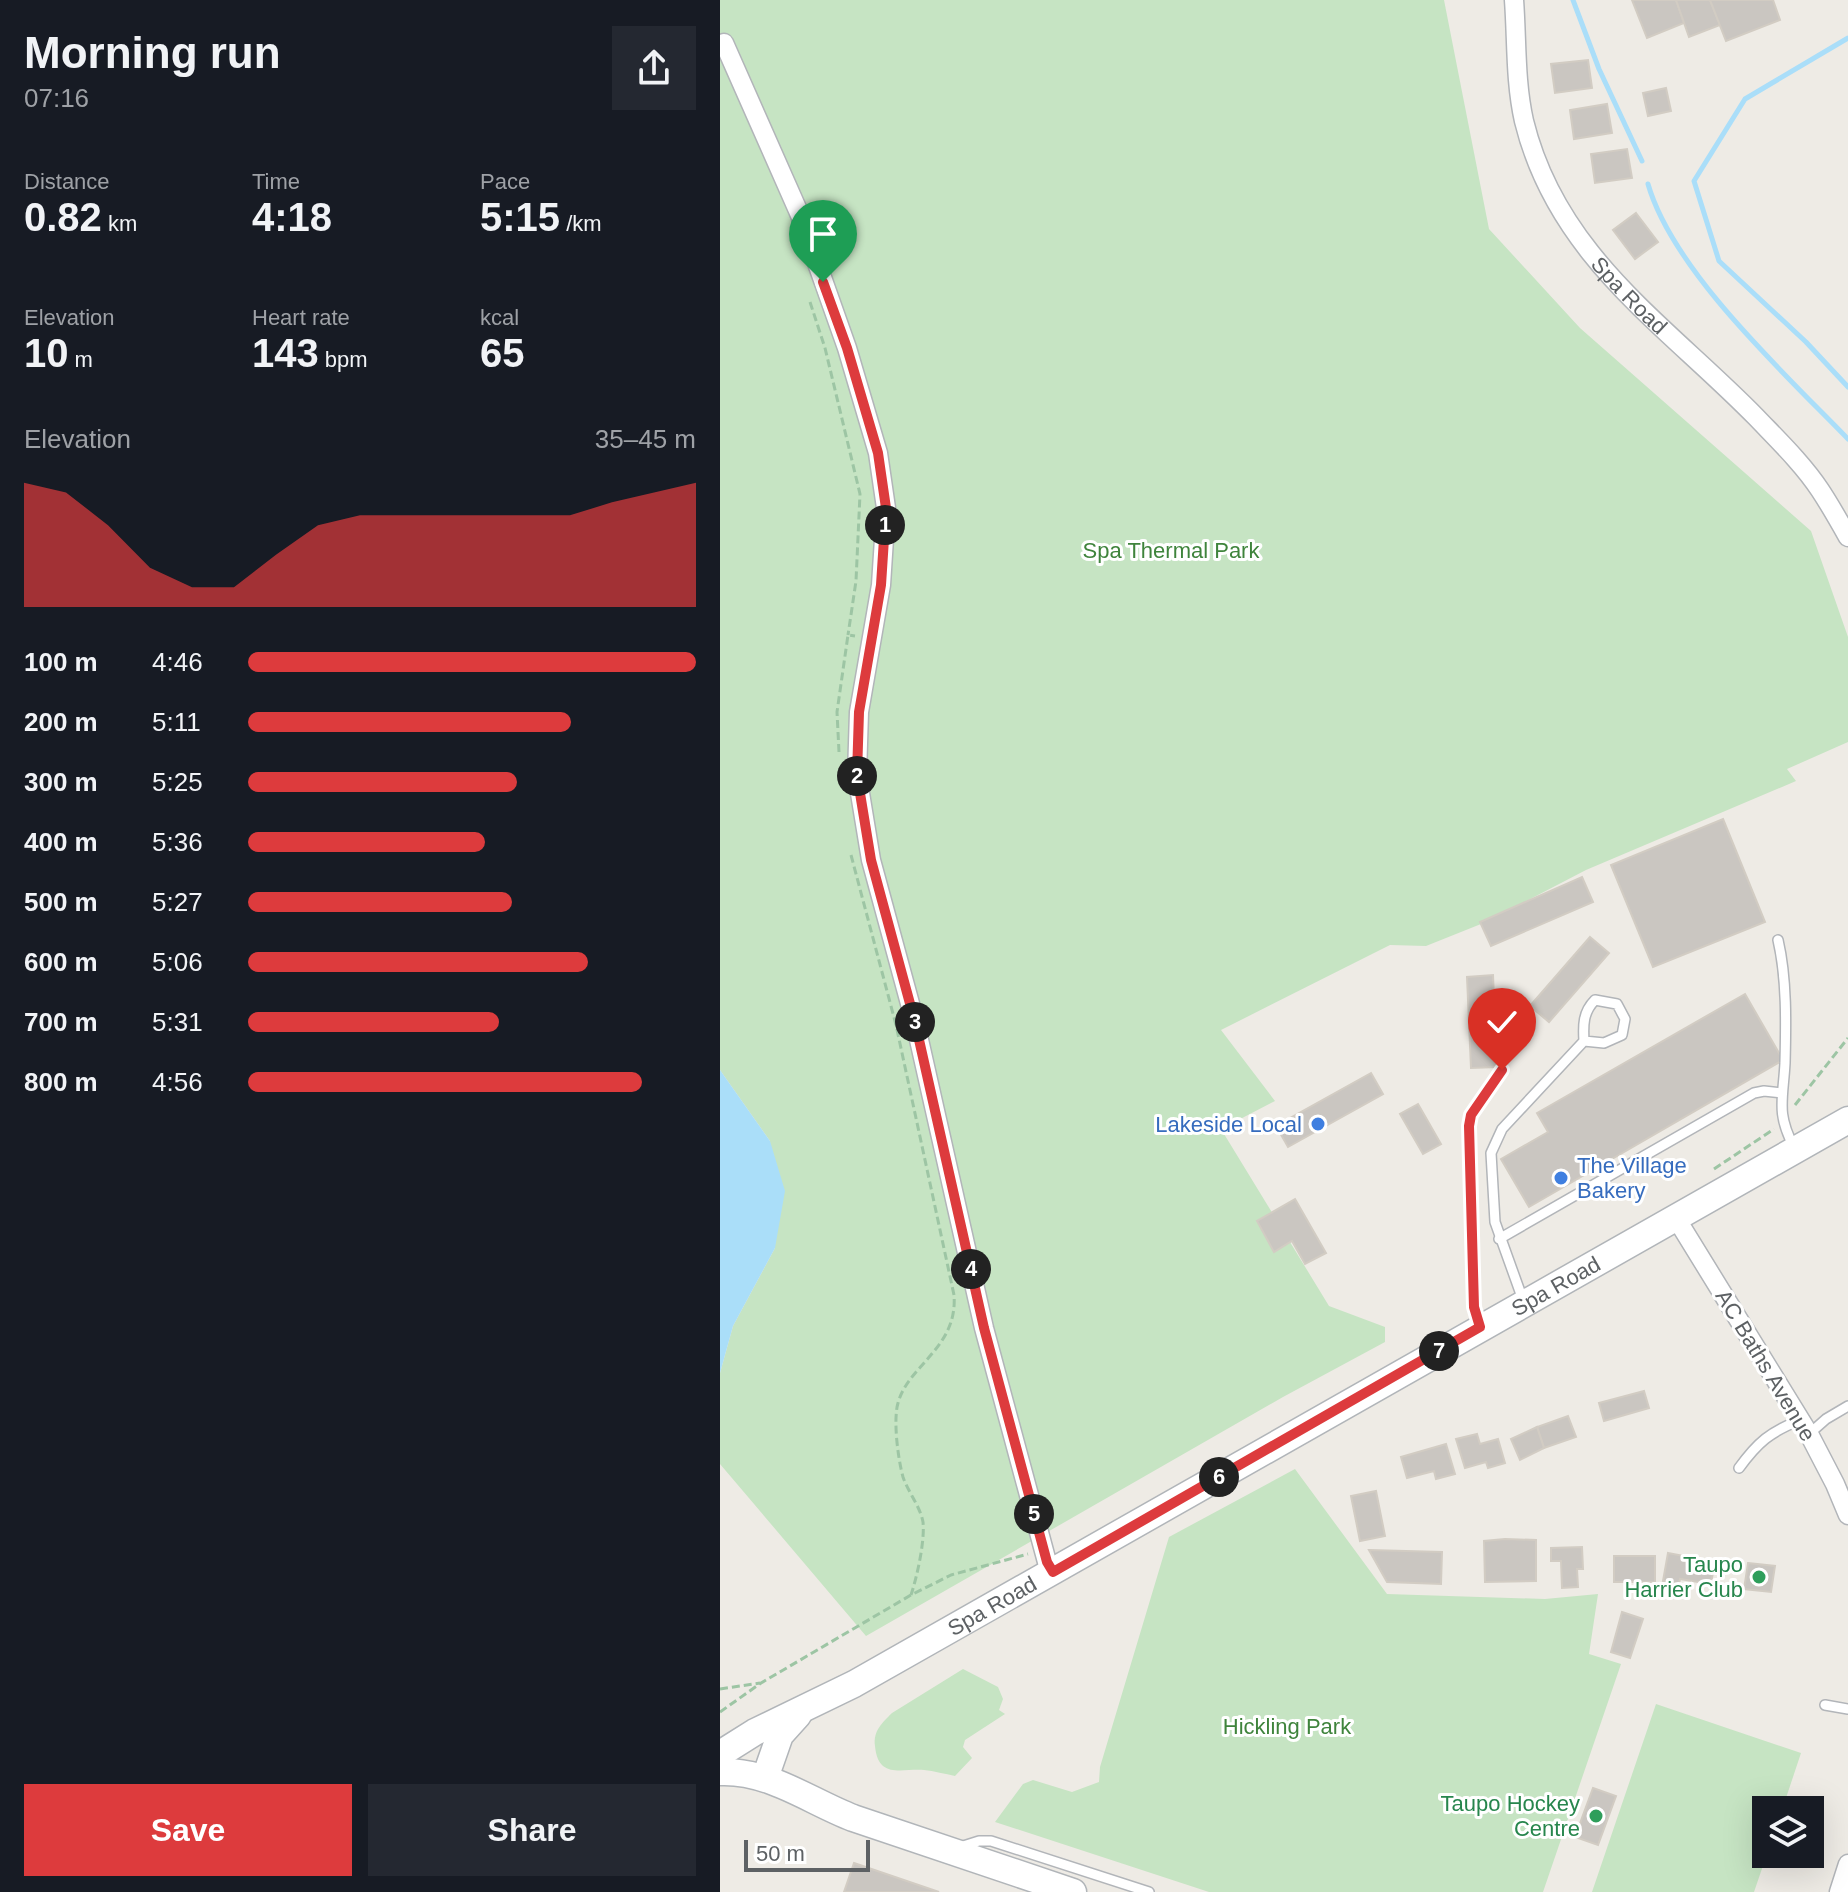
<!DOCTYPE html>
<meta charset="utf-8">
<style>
body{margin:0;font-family:Arial,sans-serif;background:#242831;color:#f1f3f6;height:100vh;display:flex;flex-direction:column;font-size:30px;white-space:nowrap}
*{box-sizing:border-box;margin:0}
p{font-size:26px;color:#9ea1a6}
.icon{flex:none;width:44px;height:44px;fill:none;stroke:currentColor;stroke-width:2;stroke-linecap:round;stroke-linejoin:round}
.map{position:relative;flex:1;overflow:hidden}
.side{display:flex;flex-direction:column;background:#171b24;width:720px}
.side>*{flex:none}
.fabs{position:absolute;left:1032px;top:1796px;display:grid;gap:16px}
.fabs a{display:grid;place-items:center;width:72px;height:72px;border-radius:0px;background:#171b24;box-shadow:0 8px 32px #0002;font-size:40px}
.scale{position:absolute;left:24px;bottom:20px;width:126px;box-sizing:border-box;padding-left:8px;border:4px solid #5d6164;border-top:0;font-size:22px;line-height:28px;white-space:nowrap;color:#5d6164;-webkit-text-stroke:6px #fff;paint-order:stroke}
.pin{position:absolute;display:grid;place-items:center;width:68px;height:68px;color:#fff;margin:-82px -34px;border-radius:50% 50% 50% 0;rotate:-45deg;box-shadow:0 0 8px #0007}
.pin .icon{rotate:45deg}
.km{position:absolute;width:40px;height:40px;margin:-20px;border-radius:50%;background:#222;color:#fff;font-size:22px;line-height:40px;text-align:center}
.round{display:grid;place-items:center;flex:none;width:84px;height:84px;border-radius:0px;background:#242831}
.headline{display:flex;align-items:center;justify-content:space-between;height:136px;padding:0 24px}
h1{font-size:44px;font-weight:700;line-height:60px}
.metrics{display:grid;grid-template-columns:repeat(3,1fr);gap:12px;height:136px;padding:8px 24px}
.metrics div{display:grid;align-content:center}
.metrics b{font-size:40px;font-weight:700}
.metrics small{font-size:22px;font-weight:400}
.metrics p{font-size:22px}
.chart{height:224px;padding:16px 24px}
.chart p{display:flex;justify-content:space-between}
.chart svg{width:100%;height:144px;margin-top:8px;fill:#dd3b3d;opacity:.7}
.primary-button{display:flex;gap:16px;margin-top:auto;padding:16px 24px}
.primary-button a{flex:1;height:92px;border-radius:0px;background:#dd3b3d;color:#fff;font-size:32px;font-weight:700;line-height:92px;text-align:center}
.primary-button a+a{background:#242831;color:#f1f3f6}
ul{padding:0 24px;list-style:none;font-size:26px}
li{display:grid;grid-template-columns:128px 96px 1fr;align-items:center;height:60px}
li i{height:20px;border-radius:10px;background:#dd3b3d}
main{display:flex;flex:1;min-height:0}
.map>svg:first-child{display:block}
.green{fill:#c6e4c3}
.water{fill:#aadef9}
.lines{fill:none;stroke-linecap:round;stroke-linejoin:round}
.stream{stroke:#aadef9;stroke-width:5}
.building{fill:#cac6c1;stroke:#d2ccc3;stroke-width:2}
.lane-casing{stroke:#b2b5b9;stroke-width:12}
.street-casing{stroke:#b2b5b9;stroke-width:21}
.secondary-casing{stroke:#b1b5b9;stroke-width:29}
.path{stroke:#9dc5a4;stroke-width:3;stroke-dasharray:8 4;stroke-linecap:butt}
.lane{stroke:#fff;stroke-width:9}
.street{stroke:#fff;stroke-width:18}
.secondary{stroke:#fff;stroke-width:26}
.route-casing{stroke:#fff;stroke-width:16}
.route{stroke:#dd3b3d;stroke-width:10}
.shop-dot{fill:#3f7fe0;stroke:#fff;stroke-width:3}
.leisure-dot{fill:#2e9e5b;stroke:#fff;stroke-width:3}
.labels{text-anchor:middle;stroke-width:6;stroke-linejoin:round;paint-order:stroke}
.street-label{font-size:22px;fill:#5d6164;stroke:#fff}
.park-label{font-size:22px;fill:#3f843c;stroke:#fff}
.shop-label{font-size:22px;fill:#366cbe;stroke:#fff;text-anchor:end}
.leisure-label{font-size:22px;fill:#27864d;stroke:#fff;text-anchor:end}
</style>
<main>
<section class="side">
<div class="headline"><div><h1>Morning run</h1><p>07:16</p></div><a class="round"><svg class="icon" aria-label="share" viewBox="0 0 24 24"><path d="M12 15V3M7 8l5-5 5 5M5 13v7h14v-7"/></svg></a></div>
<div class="metrics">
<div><p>Distance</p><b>0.82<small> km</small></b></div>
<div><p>Time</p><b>4:18</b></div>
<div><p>Pace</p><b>5:15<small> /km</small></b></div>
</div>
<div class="metrics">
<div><p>Elevation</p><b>10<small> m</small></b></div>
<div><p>Heart rate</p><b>143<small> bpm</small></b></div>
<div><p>kcal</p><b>65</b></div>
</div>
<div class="chart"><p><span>Elevation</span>35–45 m</p>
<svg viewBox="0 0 160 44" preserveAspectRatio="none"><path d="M0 44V6L10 9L20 19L30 32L40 38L50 38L60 28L70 19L80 16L90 16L100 16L110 16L120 16L130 16L140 12L150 9L160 6V44z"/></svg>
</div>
<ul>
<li><b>100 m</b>4:46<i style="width:100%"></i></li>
<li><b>200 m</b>5:11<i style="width:72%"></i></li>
<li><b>300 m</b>5:25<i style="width:60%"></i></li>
<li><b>400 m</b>5:36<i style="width:53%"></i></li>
<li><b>500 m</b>5:27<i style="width:59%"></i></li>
<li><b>600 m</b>5:06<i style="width:76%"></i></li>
<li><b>700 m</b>5:31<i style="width:56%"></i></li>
<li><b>800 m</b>4:56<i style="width:88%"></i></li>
</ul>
<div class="primary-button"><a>Save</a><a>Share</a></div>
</section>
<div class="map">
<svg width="1128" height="1892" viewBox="0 0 1128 1892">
<rect width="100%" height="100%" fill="#eeebe5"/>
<!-- green -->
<g class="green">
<path d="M 0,0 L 724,0 L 769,229 L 860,328 L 1091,531 L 1128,637 L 1128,742 L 1067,769 L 1076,781 L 866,870 L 766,922 L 706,946 L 670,945 L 501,1030 L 555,1101 L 501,1129 L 609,1306 L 665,1327 L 665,1342 L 563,1397 L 146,1636 L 0,1464 L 0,1373 L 13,1326 L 55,1248 L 50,1141 L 0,1070 Z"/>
<path d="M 575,1469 L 667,1594 L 825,1599 L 878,1594 L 869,1654 L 901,1664 L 823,1892 L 489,1892 L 275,1822 L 303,1784 L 313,1780 L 352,1792 L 379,1782 L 380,1767 L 449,1537 Z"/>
<path d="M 243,1669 L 278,1687 L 283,1699 L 279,1710 L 285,1714 L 245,1740 L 243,1747 L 252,1758 L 235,1776 C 225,1774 214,1771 204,1770 C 183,1768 158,1780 155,1746 C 153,1731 162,1723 172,1713 Z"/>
<path d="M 936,1704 L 1081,1753 L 1062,1810 L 1046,1810 L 1047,1854 L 1034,1892 L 872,1892 Z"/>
</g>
<!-- water -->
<path class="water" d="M 0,1070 L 50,1141 L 65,1191 L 55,1248 L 13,1326 L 0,1373 Z"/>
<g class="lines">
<!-- stream -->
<g class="stream">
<path d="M 853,0 L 879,69 L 922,161"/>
<path d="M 1128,38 L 1025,99 L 974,181 L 999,261 L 1086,342 L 1128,387"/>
<path d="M 928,184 C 953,271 1064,373 1128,439"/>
</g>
</g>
<!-- building -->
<g class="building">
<path d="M 912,0 L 956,0 L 964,23 L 927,38 Z"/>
<path d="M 956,0 L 990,0 L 1000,25 L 969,37 Z"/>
<path d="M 990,0 L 1053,0 L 1060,20 L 1006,41 Z"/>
<path d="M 868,60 L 872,88 L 835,93 L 831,64 Z"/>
<path d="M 946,88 L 951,111 L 928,116 L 923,93 Z"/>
<path d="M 887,104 L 892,133 L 854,139 L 850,110 Z"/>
<path d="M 907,149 L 912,178 L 875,183 L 871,154 Z"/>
<path d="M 916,213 L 938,242 L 915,259 L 893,230 Z"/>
<path d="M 1003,819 L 1045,922 L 933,967 L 891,865 Z"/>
<path d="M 862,877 L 873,902 L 771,946 L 760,922 Z"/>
<path d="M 870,937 L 889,953 L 829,1022 L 810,1006 Z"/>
<path d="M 773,975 L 777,1067 L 751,1068 L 747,977 Z"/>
<path d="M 1025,994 L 1063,1060 L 809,1207 L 781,1159 L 828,1132 L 817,1113 Z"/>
<path d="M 651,1073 L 663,1094 L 568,1147 L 556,1126 Z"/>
<path d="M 698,1104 L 721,1144 L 703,1154 L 680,1114 Z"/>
<path d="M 575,1199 L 606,1253 L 585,1264 L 572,1241 L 554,1252 L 537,1221 Z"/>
<path d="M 924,1391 L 929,1408 L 884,1421 L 879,1403 Z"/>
<path d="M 848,1416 L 856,1437 L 824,1448 L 817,1427 Z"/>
<path d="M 817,1427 L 824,1448 L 800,1460 L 791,1439 Z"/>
<path d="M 757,1434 L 760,1444 L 778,1439 L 785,1463 L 768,1468 L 766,1462 L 745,1468 L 736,1439 Z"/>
<path d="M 726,1444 L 735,1474 L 716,1479 L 714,1471 L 687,1478 L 681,1457 Z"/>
<path d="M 656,1491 L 665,1536 L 640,1541 L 631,1496 Z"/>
<path d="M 785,1539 L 816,1540 L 816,1581 L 765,1582 L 764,1541 Z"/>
<path d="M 862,1547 L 863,1569 L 857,1569 L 858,1587 L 842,1588 L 841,1561 L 831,1561 L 831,1548 Z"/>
<path d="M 649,1550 L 722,1552 L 721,1584 L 667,1582 Z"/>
<path d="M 948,1553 L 964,1556 L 963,1561 L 994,1566 L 991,1584 L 960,1579 L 959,1584 L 943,1581 Z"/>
<rect x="894" y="1556" width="41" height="26"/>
<path d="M 1028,1563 L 1055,1566 L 1051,1592 L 1024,1589 Z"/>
<path d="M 902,1612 L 923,1619 L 910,1658 L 891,1652 Z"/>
<path d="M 873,1788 L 896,1796 L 878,1845 L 855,1837 Z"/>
<path d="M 134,1863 L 219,1892 L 124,1892 Z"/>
</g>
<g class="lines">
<defs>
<g id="lane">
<path d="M 1058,940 C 1067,979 1066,1024 1065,1063 C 1063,1100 1056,1113 1074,1147"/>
<path d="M 779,1239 L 1034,1093 L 1044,1091 L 1062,1093"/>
<path d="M 803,1300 L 775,1222 L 771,1153 L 782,1129 L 864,1041 C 863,1025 863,1012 875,1000 L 897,1004 L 905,1019 L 902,1035 L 884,1043 L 864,1041"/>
<path d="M 760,1327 L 754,1307 L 749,1126 L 751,1115 L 782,1070"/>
<path d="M 1089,1434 L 1106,1419 L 1128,1406"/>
<path d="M 1019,1468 C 1038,1442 1050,1432 1080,1420"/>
<path d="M 1105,1705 L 1128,1709"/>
<path d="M 240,1847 L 259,1841 L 271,1841 L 429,1892"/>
</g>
<g id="street">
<path id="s1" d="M 794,0 C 797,40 795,81 804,121 C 837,256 945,324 1036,417 C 1057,439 1083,464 1100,490 C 1110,505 1119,521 1128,537"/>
<path d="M 4,43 L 80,215 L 127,348 L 158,453 L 166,508 L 161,585 L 139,712 L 137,775 L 151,860 L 195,1022 L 264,1328 L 327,1562 L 333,1572"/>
<path d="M 956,1218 L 1089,1434 L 1115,1484 L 1128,1515"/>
<path d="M 1119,1892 L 1128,1864"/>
</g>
<g id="secondary">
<path id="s2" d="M 0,1754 L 35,1732 L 134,1684 L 1128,1120"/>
<path d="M 0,1772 C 49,1770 89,1801 133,1818 L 353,1892"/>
<path d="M 45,1778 L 60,1735 L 78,1715"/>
</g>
</defs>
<!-- lane casing -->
<use href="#lane" class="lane-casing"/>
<!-- street casing -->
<use href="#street" class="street-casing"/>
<!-- secondary casing -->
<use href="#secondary" class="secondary-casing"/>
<!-- path -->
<g class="path">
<path d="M 90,302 L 105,348 L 140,494 L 136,581 L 128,635"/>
<path d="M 119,752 L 117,712 L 128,635 L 135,636"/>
<path d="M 131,855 L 176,1025 L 234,1295 C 238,1348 188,1365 178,1403 C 173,1420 178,1459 183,1477 C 188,1492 200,1506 203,1522 C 205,1541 197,1577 191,1595"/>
<path d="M 1075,1105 L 1128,1038"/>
<path d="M 994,1169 L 1054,1129"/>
<path d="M 0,1689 L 40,1683"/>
<path d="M 0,1712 L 41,1683 L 191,1595 L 231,1575 L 308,1554"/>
</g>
<!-- lane -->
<use href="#lane" class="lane"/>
<!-- street -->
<use href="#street" class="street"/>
<!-- secondary -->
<use href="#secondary" class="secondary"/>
</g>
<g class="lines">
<defs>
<path id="route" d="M 103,282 L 127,348 L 158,453 L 166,508 L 161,585 L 139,712 L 137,775 L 151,860 L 195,1022 L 264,1328 L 327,1562 L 333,1572 L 760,1327 L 754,1307 L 749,1126 L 751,1115 L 782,1070"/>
</defs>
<!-- route casing -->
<use href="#route" class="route-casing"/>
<!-- route -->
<use href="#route" class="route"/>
</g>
<!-- markers -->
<g class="shop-dot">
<circle cx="598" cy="1124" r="8"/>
<circle cx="841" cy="1178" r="8"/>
</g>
<g class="leisure-dot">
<circle cx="1039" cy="1577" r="8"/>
<circle cx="876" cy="1816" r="8"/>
</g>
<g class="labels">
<!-- street labels -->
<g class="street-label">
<text dy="8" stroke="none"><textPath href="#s1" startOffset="328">Spa Road</textPath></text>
<text dy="8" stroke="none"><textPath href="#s2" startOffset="958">Spa Road</textPath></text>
<text transform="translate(1046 1365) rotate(59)" y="8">AC Baths Avenue</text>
<text dy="8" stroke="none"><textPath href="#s2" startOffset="310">Spa Road</textPath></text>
</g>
<!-- park labels -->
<g class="park-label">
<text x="451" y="558">Spa Thermal Park</text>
<text x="567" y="1734">Hickling Park</text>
</g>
<!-- shop labels -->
<g class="shop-label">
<text x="582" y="1132">Lakeside Local</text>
<text x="857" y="1173" text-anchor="start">The Village<tspan x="857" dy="25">Bakery</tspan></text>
</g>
<!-- leisure labels -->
<g class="leisure-label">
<text x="1023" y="1572">Taupo<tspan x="1023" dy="25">Harrier Club</tspan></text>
<text x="860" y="1811">Taupo Hockey<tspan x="860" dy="25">Centre</tspan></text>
</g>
</g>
</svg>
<div class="fabs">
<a><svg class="icon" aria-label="layers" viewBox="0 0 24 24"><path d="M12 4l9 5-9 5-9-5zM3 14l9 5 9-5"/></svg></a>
</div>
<div class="scale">50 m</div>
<div class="pin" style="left:103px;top:282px;background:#1e9e55"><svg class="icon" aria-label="arrive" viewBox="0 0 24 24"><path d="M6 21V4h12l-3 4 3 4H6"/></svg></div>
<div class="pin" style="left:782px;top:1070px;background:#d93025"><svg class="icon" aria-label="check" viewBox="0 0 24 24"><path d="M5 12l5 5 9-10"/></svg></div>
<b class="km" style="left:165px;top:525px">1</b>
<b class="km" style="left:137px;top:776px">2</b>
<b class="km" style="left:195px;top:1022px">3</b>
<b class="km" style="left:251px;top:1269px">4</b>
<b class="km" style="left:314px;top:1514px">5</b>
<b class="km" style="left:499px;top:1477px">6</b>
<b class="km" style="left:719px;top:1351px">7</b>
</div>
</main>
